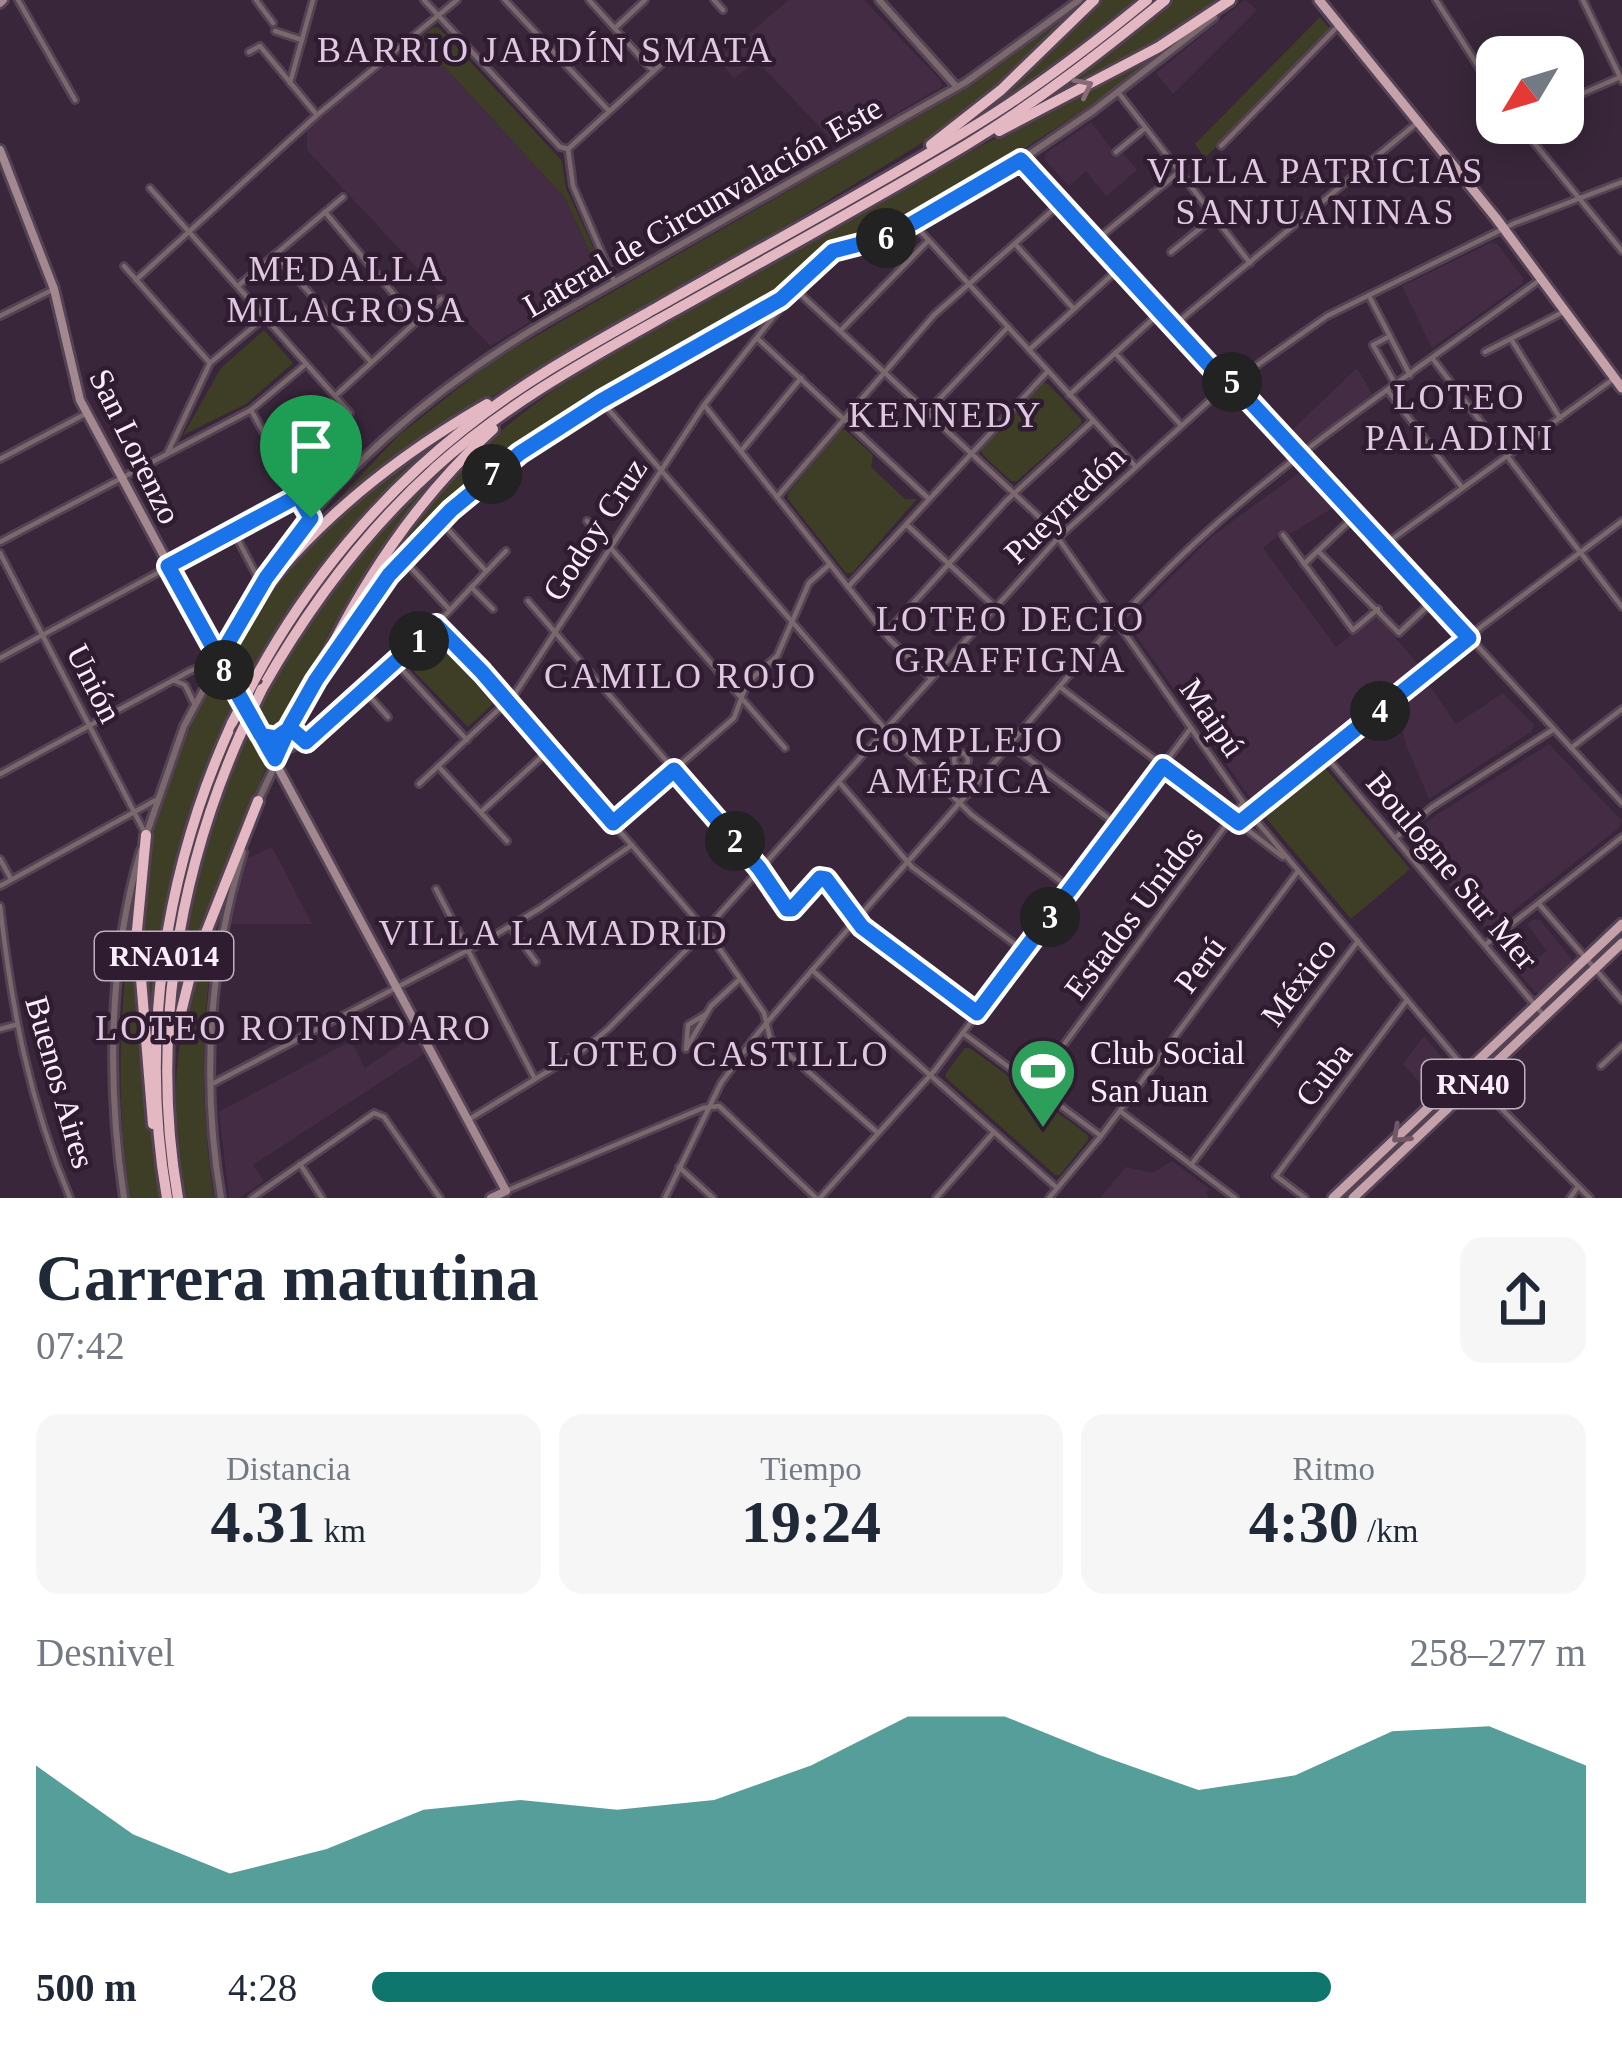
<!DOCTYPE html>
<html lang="es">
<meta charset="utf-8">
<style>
body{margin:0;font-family:"Times New Roman",serif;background:#f6f6f7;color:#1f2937;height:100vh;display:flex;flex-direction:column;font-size:45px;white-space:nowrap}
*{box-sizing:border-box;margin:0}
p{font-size:39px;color:#747a83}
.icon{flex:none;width:66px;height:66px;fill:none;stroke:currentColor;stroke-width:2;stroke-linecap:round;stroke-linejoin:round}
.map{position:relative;height:1198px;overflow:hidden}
.side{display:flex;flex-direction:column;background:#fff;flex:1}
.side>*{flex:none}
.needle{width:78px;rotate:232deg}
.buttons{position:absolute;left:1476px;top:36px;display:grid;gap:24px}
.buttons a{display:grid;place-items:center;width:108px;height:108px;border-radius:24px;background:#fff;box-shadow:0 6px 30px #0003;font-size:60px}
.pin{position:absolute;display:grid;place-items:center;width:102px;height:102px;color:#fff;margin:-123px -51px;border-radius:50% 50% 50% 0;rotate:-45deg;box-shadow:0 0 12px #0007}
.pin .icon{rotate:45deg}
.km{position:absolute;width:60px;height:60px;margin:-30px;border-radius:50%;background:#222;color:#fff;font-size:33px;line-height:60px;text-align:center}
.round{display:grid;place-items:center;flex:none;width:126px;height:126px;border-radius:24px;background:#f6f6f7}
.headline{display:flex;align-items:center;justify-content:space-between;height:204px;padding:0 36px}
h1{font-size:66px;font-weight:700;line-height:90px}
.stats{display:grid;grid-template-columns:repeat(3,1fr);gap:18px;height:204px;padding:12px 36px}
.stats div{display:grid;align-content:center;border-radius:24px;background:#f6f6f7;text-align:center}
.stats b{font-size:60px;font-weight:700}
.stats small{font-size:33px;font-weight:400}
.stats p{font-size:33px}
.chart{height:336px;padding:24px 36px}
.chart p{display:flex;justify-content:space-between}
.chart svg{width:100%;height:216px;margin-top:12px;fill:#0f766e;opacity:.7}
ul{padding:0 36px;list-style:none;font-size:39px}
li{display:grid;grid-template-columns:192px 144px 1fr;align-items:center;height:90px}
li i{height:30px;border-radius:15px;background:#0f766e}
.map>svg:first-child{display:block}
.built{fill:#442c45}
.green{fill:#3d3e25}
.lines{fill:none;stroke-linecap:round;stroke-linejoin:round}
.minor-casing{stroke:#544255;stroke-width:10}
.tertiary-casing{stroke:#544255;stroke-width:12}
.secondary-casing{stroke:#544255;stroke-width:14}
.primary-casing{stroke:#544255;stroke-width:15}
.motorway-casing{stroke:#544255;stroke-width:16}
.minor{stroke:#7a686c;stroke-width:4.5}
.tertiary{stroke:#7a686c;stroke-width:6}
.secondary{stroke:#a4888f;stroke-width:8}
.primary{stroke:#c5a1a9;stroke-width:9}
.motorway{stroke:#e3b8c2;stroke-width:10}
.motorway-bridge-casing{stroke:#544255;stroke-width:16;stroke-linecap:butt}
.motorway-bridge{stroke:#e3b8c2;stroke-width:10}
.oneway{stroke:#896a79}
.oneway2{stroke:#725866}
.route-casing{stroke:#fff;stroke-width:24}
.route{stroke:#1a73e8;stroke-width:15}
.labels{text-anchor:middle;stroke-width:9;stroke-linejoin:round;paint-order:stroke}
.shield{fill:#2f1c30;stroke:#beafbe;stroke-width:3}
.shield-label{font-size:30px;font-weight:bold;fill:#fbeefb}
.street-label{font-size:33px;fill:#fbeefb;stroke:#2f1c30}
.poi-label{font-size:33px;fill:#fbeefb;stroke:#2f1c30;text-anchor:start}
.neighbourhood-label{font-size:36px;letter-spacing:3px;fill:#e1c8e2;stroke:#2f1c30}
</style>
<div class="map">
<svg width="1622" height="1198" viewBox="0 0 1622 1198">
<rect width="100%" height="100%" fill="#39263a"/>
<!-- built -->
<g class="built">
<path d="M 789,0 L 864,0 L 941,81 L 941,87 L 839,147 L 757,61 L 734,78 L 718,59 Z"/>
<path d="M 1245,0 L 1257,10 L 1173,94 L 1156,73 Z"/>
<path d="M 419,39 L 565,198 L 602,279 L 490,346 L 307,150 L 307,129 Z"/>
<path d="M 1091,122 L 1117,156 L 1123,153 L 1137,170 L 1106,196 L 1086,171 L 1069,186 L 1045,160 L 1045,154 Z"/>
<path d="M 1492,242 L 1497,244 L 1523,278 L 1522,284 L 1432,348 L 1402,286 Z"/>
<path d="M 1357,368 L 1372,394 L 1309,442 L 1304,442 L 1292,430 Z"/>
<path d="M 1300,472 L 1333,508 L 1290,534 L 1285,530 L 1263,548 L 1336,647 L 1376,616 L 1422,668 L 1257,800 L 1251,799 L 1129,625 L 1130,619 L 1211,537 Z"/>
<path d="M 1427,682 L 1456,724 L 1503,693 L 1534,725 L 1532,731 L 1429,799 L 1406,745 L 1397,706 Z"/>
<path d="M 1549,744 L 1621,820 L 1620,827 L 1491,928 L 1484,927 L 1412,841 L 1412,835 L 1436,815 Z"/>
<path d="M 272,847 L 312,924 L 231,924 L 246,859 Z"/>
<path d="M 1534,919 L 1540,920 L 1571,958 L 1571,963 L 1541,993 L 1535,992 L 1500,950 L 1500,945 L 1517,932 L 1537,958 L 1547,951 L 1527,924 Z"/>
<path d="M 414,1035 L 424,1054 L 253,1165 L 264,1181 L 239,1198 L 229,1198 L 219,1112 L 351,1041 L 365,1068 Z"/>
<path d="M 1424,1036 L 1452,1069 L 1452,1078 L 1432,1096 L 1403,1064 Z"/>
<path d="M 1172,1161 L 1210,1189 L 1206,1192 L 1209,1198 L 1100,1198 L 1126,1167 L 1153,1173 Z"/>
</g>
<!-- green -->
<g class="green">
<path d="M 1088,0 L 953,124 L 758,243 L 458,416 L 337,504 L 297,543 L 399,435 L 494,360 L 971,86 Z"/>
<path d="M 1097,0 L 1138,0 L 1065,58 L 956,131 Z"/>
<path d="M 1174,0 L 1223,0 L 1167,40 L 1038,108 Z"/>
<path d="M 1320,17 L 1331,30 L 1205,158 L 1195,144 Z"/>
<path d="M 1196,26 L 1095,103 L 994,168 L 891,229 L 827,247 L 777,294 L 532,437 L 466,489 L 411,543 L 386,570 L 333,649 C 360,604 384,555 417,514 C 466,455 523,410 586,368 L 914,181 L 1130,68 Z"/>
<path d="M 433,27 L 439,28 L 562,161 L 566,188 L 607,277 L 602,279 L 565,198 L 419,39 Z"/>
<path d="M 264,330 L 293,363 L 246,404 L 183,435 L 221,368 Z"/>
<path d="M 1043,383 L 1048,384 L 1081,419 L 1081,424 L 1017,481 L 1011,481 L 982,454 L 982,448 Z"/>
<path d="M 840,430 L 845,430 L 873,455 L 871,467 L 905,499 L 917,499 L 852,573 L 846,573 L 788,499 L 788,493 Z"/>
<path d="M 447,434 C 369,504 306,581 252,671 L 239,682 L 226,659 L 254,608 L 331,519 Z"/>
<path d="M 474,443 L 368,576 L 282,732 L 268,732 L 257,713 L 266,694 C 319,599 387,510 474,443 Z"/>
<path d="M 434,637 L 494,698 L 494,703 L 468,727 L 408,665 Z"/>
<path d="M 222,683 L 235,702 C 187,817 155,929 151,1053 C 147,1014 138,971 139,931 C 142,844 172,765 208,688 Z"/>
<path d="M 250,729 L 267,758 L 266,767 L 177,1004 C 172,927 217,799 250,729 Z"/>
<path d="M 1320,768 L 1326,769 L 1410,869 L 1351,919 L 1265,817 L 1266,812 Z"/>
<path d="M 134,897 L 143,1078 L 161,1198 L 130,1198 C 114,1096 120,999 134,897 Z"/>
<path d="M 222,903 C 200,1001 199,1100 214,1198 L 184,1198 C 166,1076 177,1017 222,903 Z"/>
<path d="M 965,1048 L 970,1048 L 1088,1135 L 1088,1140 L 1060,1175 L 1055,1175 L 946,1078 L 946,1073 Z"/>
</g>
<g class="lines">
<defs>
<g id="minor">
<path d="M 18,0 L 75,100"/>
<path d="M 256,0 L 273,23"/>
<path d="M 424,0 L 560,147 L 568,149"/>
<path d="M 505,0 L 609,111"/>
<path d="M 589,0 L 653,71"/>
<path d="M 714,0 L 723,10"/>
<path d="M 1436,0 L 1497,96"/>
<path d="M 1583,0 L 1622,81"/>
<path d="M 615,28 L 645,0"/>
<path d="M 275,31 L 302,40"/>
<path d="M 249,52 L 260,46 L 317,115"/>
<path d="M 290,83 L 313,0"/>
<path d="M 1118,92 L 1250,263"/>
<path d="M 1563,102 L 1618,78"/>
<path d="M 1518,123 L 1622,251"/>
<path d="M 1221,146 L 1339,25"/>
<path d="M 568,149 L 690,38"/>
<path d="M 568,149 L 573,186 L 615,283"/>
<path d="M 1116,152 L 1144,129"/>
<path d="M 1027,156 L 1622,803"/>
<path d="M 1022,161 L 1219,377 L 1227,380"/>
<path d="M 150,188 L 350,413"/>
<path d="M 325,212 L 416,321"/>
<path d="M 913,223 L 1136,467"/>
<path d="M 1100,237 L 1179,172"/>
<path d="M 1015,244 L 1074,309"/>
<path d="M 1171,252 L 1213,218"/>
<path d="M 275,254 L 371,362"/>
<path d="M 124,266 L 210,363"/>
<path d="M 136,280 L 317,115 L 457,0"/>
<path d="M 238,286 L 343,197"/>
<path d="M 1369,296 L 1410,375"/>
<path d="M 0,316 L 54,289"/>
<path d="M 1173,326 L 1418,122"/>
<path d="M 840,331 L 928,241"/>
<path d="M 1390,336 L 1373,345 L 1396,385"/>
<path d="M 758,339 L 928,498"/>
<path d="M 1511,339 L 1560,418"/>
<path d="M 1029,350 L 1125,263"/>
<path d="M 1485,352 L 1565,311"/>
<path d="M 1115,353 L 1180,424"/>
<path d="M 1433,359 L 1622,607"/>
<path d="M 1388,391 L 1461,486"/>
<path d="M 1069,395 L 1165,308"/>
<path d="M 335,396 L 441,299"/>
<path d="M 602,402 L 891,736 L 972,815 L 1071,889"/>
<path d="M 705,406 L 890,640 L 931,678"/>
<path d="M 251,410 L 310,516"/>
<path d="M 927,412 L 1008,327"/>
<path d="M 741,451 L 801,378"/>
<path d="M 168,452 L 210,363 L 264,318"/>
<path d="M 0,459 L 87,413"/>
<path d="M 777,497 L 934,315 L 1064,200"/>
<path d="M 587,521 L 785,748"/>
<path d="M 441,522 L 486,571"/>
<path d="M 907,525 L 995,607"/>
<path d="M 234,532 L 261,584"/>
<path d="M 1283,535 L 1353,630 L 1378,609"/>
<path d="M 0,542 L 251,410 L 306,364"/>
<path d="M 1384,545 L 1612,380"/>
<path d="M 1318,551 L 1399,633 L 1434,600"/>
<path d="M 0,553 L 146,835"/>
<path d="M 404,560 L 449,609"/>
<path d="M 1304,564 L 1356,515"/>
<path d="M 471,587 L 493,609"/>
<path d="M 848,587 L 1048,371"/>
<path d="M 528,601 L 759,868 L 787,909 L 792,909 L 820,878 L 826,879 L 862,927 L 977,1013"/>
<path d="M 436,625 L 482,672 L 712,938 L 764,1013 L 770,1038 L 878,1133"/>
<path d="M 885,634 L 1006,501 L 1093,421"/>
<path d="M 0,658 L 298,497"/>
<path d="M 397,664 L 467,740"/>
<path d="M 173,680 L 185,685 L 194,703"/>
<path d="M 1060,687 L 1283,857"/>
<path d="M 365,691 L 388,717"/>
<path d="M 1010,745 L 1116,824"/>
<path d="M 1571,748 L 1622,709"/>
<path d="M 282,753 C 358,718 446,612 506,551"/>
<circle cx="961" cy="760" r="7"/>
<path d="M 1325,755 L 1545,1017"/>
<path d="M 438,766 L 507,841"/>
<path d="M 959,768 L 975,786"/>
<path d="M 0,774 L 190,671 L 218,660"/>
<path d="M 839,782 L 912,867 L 1024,951"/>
<path d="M 419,784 L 514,695 L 704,405 L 795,289 L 1051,528 L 1254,818 L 1483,1090 L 1590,1198"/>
<path d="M 481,812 L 548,751"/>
<path d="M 613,823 L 734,718 L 747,683 L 777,656 L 809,583 L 830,564"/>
<path d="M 1228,825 L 1239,823 L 1481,627 L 1622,521"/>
<path d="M 1395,838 L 1432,807 L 1554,729"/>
<path d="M 0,859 L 11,879"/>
<path d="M 0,886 L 156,800"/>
<path d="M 436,889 L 535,1079"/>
<path d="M 1539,904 L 1622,1000"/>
<path d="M 0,906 C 12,1010 29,1101 70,1198"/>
<path d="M 511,928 L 536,962"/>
<path d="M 1485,945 L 1622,837"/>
<path d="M 812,970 L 1057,1188"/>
<path d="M 706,1014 L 688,1025 L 686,1049 L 711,1006 L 740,979"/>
<path d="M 0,1029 L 15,1025"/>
<path d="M 963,1033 L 1101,1136"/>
<path d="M 1601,1066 L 1622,1046"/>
<path d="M 210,1085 L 476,946 L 539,909 L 632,845"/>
<path d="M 1034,1085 L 1243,802"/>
<path d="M 1120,1111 L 1235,1198"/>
<path d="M 468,1120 L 583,1050 L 608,1029 L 698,938 L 1058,538 L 1219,392 L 1327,316 L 1515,223 L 1622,182"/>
<path d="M 300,1164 L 322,1198"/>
<path d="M 1191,1165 L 1358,941"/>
<path d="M 679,1167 L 713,1198"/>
<path d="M 506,1191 L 703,1108 L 719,1106 L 816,1198"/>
<path d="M 252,1198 L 374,1113 L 384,1117 L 440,1198"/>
<path d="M 665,1198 L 721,1083 L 754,1038 C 824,954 898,874 969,792 C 1046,703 1121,609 1208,531 C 1312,438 1430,361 1541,279"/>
<path d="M 820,1198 L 935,1070 L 1191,728"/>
<path d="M 936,1198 L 994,1132"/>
<path d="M 1049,1198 L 1101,1136 L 1298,871"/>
<path d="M 1305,1198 L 1276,1176 L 1407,1000"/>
<path d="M 1570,1198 L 1577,1188"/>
</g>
<g id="tertiary">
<path d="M 879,0 L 957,87"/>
<path d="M 259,588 C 325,477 436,387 545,322 L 966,82 L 1079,0"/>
<path d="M 336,650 L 382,585 L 431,529 L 533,443 L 781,299 L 833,251 L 891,236 L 1021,160 L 1093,111 L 1214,17"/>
<path d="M 259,799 L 315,681"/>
<path d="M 145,838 L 184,726 L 241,620"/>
<path d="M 124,1198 C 107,1085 108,961 141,850"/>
<path d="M 221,1198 C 201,1081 209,965 243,852"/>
</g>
<g id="secondary">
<path d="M 0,3 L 3,0"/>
<path d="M 0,150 L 54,289 L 80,400 L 506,1191 L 491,1198"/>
</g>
<g id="primary">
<path d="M 1319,0 L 1496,218 L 1622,388"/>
<path d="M 1333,1198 L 1622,924"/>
<path d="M 1353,1198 L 1622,943"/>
</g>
<g id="motorway">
<path d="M 999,131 L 1159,47 L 1230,0"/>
<path d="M 931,145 L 1001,90 L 1094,0"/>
<path d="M 239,623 C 302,531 390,460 487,404"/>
<path d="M 256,677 C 308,582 379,496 464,429 C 524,381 590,345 656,308 C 761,248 868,191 971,128 C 1034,90 1091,46 1147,0"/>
<path d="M 316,679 C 360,585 415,500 493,429"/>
<path d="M 262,689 C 309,606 365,531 436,467 C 507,403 590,358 672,312 C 770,257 869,203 966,145 C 1037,102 1101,52 1165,0"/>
<path d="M 146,835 L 137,930 L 153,1124"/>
<path d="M 175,1037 L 192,968 L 258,801"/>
<path d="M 167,1198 C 139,1038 165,870 232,723"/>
<path d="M 178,1198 C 151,1042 176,880 240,735"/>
</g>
</defs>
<!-- minor casing -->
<use href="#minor" class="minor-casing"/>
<!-- tertiary casing -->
<use href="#tertiary" class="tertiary-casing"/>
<!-- secondary casing -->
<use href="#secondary" class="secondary-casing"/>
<!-- primary casing -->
<use href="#primary" class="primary-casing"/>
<!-- motorway casing -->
<use href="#motorway" class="motorway-casing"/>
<!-- minor -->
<use href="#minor" class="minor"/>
<!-- tertiary -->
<use href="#tertiary" class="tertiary"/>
<!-- secondary -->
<use href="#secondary" class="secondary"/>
<!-- primary -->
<use href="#primary" class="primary"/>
<!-- motorway -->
<use href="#motorway" class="motorway"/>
<defs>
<g id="motorway-bridge">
<path d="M 232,723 L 256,677"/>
<path d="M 240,735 L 262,689"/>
</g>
</defs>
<!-- motorway-bridge casing -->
<use href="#motorway-bridge" class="motorway-bridge-casing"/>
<!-- motorway-bridge -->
<use href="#motorway-bridge" class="motorway-bridge"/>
</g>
<!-- one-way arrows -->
<defs><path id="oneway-chevron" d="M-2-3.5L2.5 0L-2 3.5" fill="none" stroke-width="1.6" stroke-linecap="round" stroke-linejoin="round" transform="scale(3)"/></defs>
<use class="oneway" href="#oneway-chevron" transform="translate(1084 87) rotate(-27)"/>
<use class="oneway2" href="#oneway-chevron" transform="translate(1400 1135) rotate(137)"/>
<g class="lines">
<defs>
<path id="route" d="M 311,518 L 266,578 L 218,660 L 261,735 L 276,738 L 290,728 L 306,742 L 436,625 L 482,672 L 613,823 L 674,770 L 759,868 L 787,909 L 792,909 L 820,878 L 826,879 L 862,927 L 977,1013 L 1163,766 L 1239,823 L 1469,638 L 1232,382 L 1220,377 L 1021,160 L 891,236 L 833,251 L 781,299 L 601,401 L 520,453 L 451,510 L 389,575 L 316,680 L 290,726 C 285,737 280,748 275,759 L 269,749 L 168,566 L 298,496 L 311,518"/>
</defs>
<!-- route casing -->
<use href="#route" class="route-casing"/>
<!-- route -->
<use href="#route" class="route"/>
</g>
<!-- icons -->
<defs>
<symbol id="stadium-pin" viewBox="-11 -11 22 30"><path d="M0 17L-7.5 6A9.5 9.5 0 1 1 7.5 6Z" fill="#2e9e5b" stroke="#2f1c30"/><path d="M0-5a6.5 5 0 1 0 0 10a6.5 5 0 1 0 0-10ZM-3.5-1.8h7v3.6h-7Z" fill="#fff"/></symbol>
</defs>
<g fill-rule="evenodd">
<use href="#stadium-pin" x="1005" y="1033" width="76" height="104"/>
</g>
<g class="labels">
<!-- shield labels -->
<g class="shield">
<rect x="95" y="932" width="138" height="48" rx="9"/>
<rect x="1422" y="1060" width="102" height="48" rx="9"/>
</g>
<g class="shield-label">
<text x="164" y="966">RNA014</text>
<text x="1473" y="1094">RN40</text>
</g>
<!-- street labels -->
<g class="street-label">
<text transform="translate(702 206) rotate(-30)" y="12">Lateral de Circunvalación Este</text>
<text transform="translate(136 446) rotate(64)" y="12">San Lorenzo</text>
<text transform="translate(1064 504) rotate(-44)" y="12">Pueyrredón</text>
<text transform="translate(594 529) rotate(-57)" y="12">Godoy Cruz</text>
<text transform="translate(95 683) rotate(63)" y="12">Unión</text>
<text transform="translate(1213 717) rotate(55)" y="12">Maipú</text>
<text transform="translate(1453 870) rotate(50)" y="12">Boulogne Sur Mer</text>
<text transform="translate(1133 912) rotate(-53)" y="12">Estados Unidos</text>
<text transform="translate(1199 964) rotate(-53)" y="12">Perú</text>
<text transform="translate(1298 981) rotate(-53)" y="12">México</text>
<text transform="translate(1323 1074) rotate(-53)" y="12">Cuba</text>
<text transform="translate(61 1082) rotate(74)" y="12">Buenos Aires</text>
</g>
<!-- poi labels -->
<g class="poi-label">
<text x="1090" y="1064">Club Social<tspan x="1090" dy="38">San Juan</tspan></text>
</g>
<!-- neighbourhood labels -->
<g class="neighbourhood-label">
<text x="546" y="62">BARRIO JARDÍN SMATA</text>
<text x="1316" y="183">VILLA PATRICIAS<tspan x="1316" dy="41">SANJUANINAS</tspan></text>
<text x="347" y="281">MEDALLA<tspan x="347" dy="41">MILAGROSA</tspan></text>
<text x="1460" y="409">LOTEO<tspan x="1460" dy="41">PALADINI</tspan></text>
<text x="946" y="427">KENNEDY</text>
<text x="1011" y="631">LOTEO DECIO<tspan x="1011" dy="41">GRAFFIGNA</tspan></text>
<text x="681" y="688">CAMILO ROJO</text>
<text x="960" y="752">COMPLEJO<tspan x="960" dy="41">AMÉRICA</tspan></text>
<text x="554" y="945">VILLA LAMADRID</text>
<text x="294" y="1040">LOTEO ROTONDARO</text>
<text x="719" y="1066">LOTEO CASTILLO</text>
</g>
</g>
</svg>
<div class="buttons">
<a><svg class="needle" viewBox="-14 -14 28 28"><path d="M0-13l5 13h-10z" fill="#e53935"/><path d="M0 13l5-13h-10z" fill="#747a83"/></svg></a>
</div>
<div class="pin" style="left:311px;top:518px;background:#1e9e55"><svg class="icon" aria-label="arrive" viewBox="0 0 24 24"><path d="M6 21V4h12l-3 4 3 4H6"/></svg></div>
<b class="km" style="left:419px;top:641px">1</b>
<b class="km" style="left:735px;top:841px">2</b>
<b class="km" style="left:1050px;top:917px">3</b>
<b class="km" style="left:1380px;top:711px">4</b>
<b class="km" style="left:1232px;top:382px">5</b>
<b class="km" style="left:886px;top:238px">6</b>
<b class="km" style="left:492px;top:474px">7</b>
<b class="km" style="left:224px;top:670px">8</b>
</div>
<section class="side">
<div class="headline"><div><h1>Carrera matutina</h1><p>07:42</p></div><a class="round"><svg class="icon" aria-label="share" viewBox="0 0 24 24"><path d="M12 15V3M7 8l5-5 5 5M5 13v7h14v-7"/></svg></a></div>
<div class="stats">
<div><p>Distancia</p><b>4.31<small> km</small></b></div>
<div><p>Tiempo</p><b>19:24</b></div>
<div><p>Ritmo</p><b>4:30<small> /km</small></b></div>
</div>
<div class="chart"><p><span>Desnivel</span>258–277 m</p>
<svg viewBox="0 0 160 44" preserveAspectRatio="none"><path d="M0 44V16L10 30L20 38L30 33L40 25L50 23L60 25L70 23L80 16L90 6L100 6L110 14L120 21L130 18L140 9L150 8L160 16V44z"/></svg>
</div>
<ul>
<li><b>500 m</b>4:28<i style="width:79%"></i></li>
</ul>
</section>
